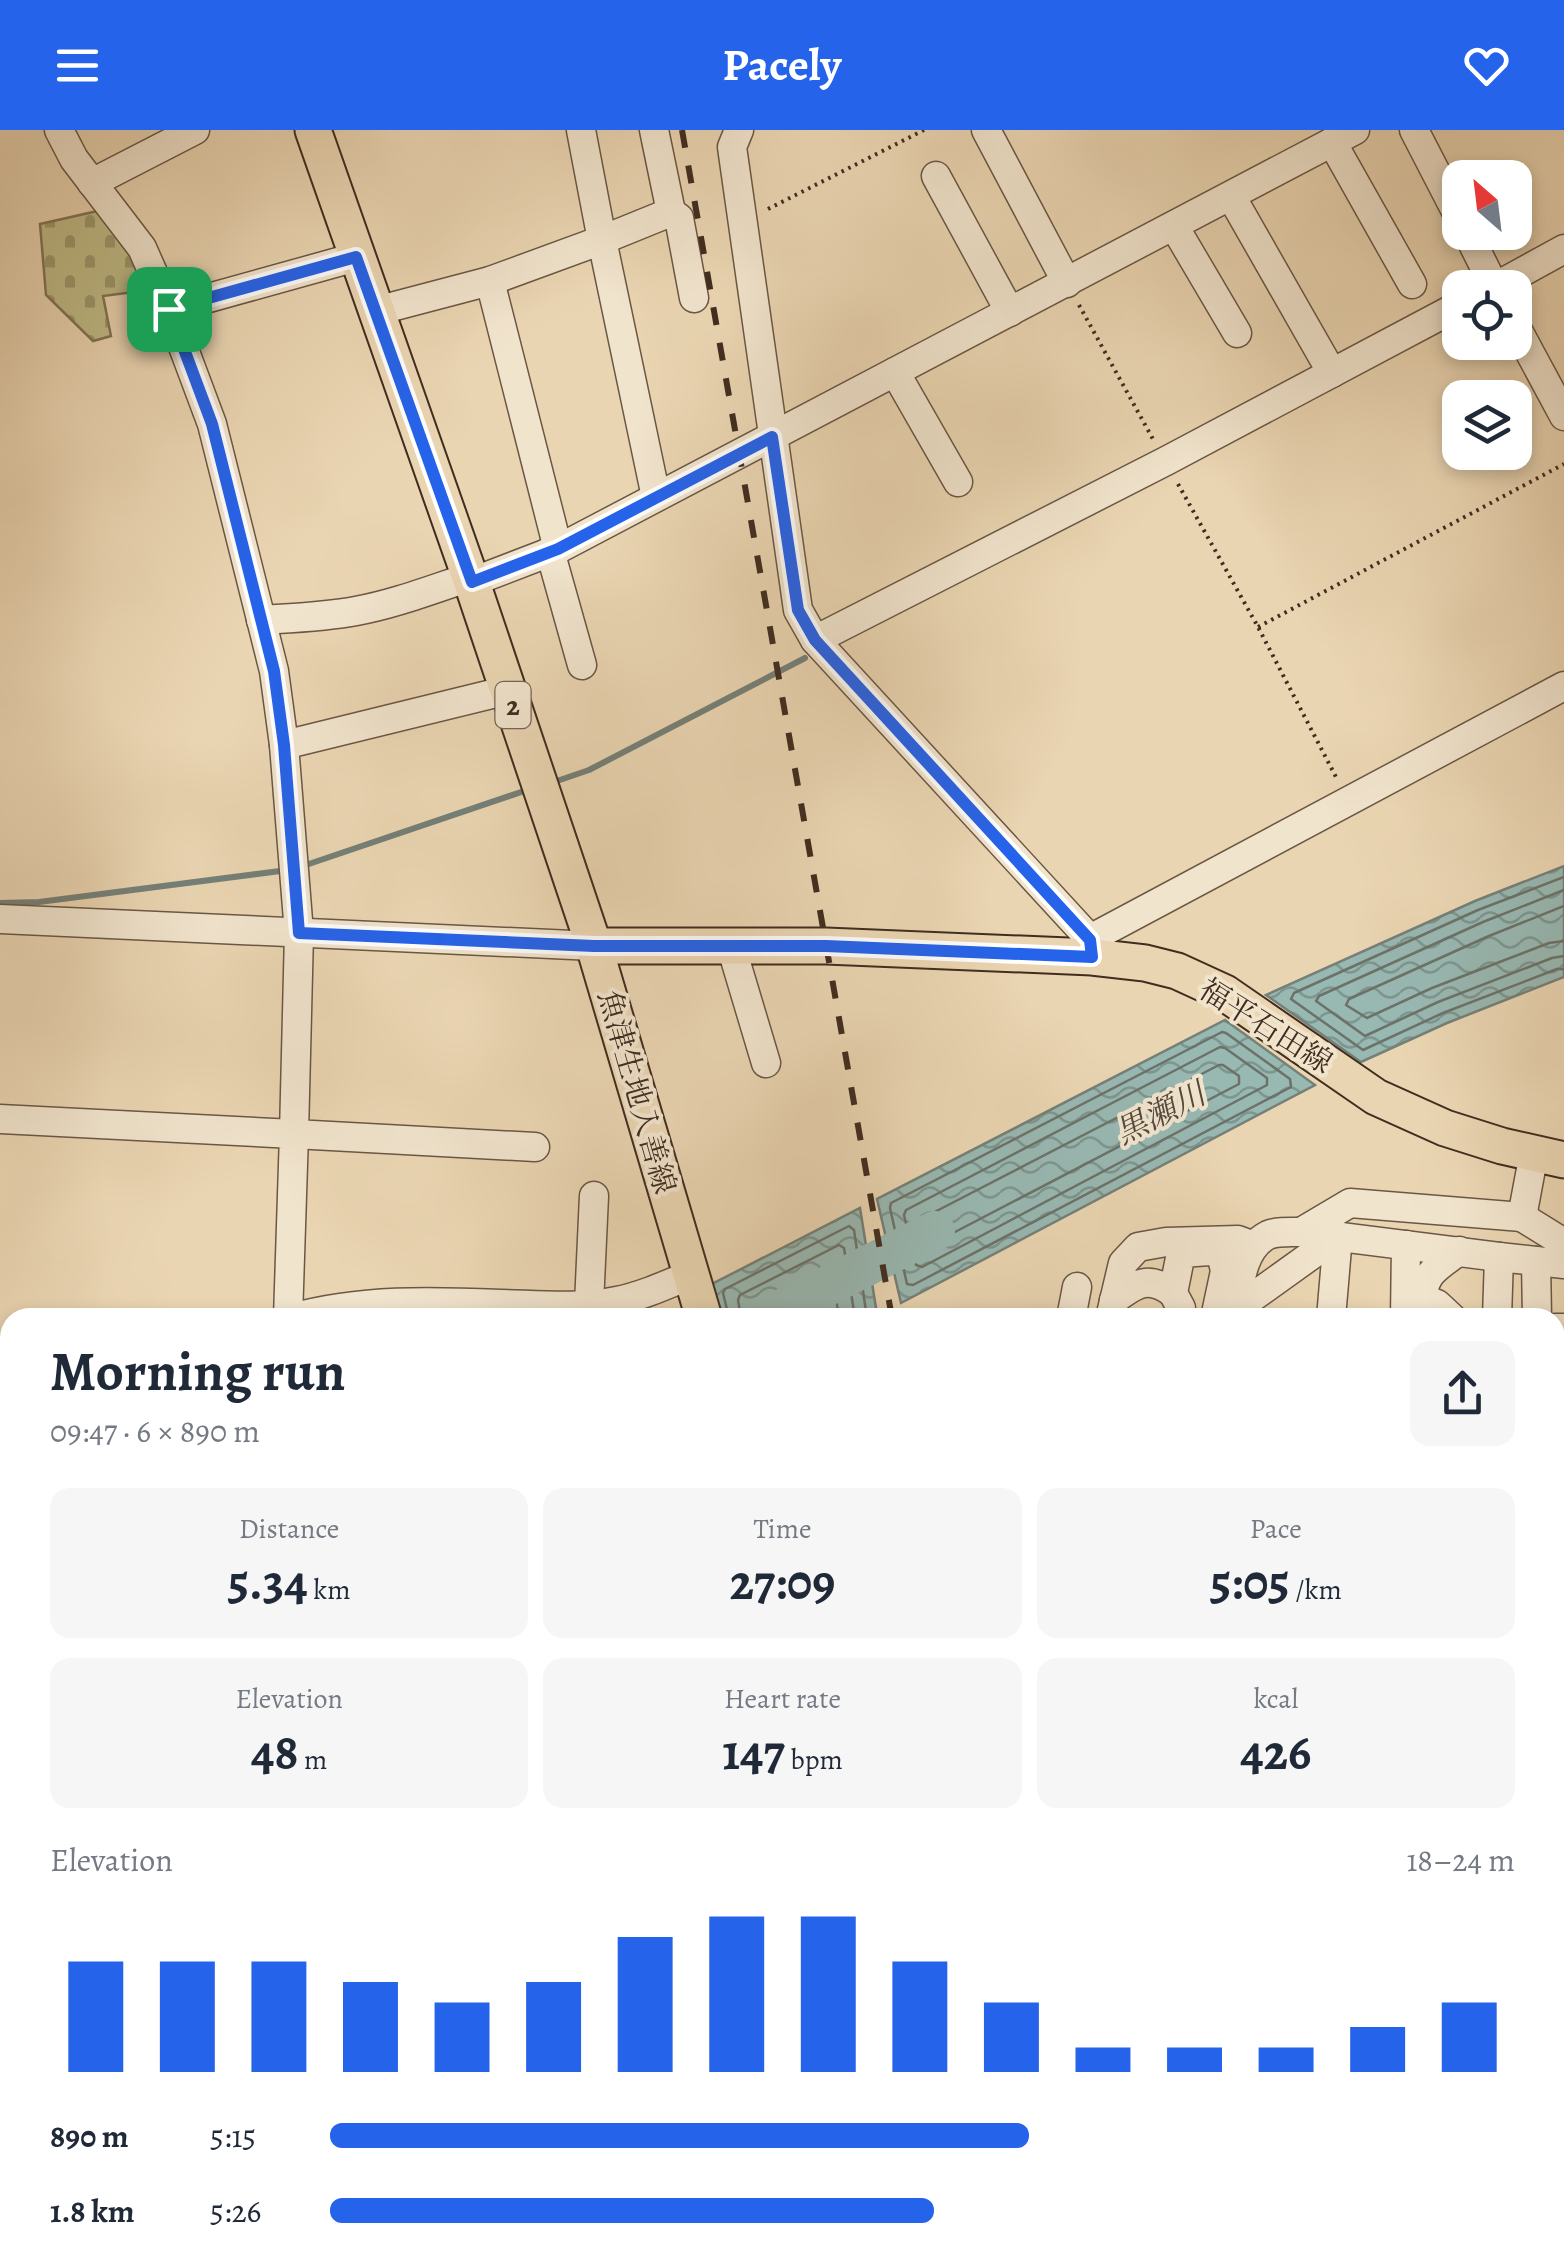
<!DOCTYPE html>
<meta charset="utf-8">
<style>
body{margin:0;font-family:Alegreya,"Noto Serif JP",serif;background:#f6f6f7;color:#1f2937;height:100vh;display:flex;flex-direction:column;font-size:38px;white-space:nowrap}
*{box-sizing:border-box;margin:0}
p{font-size:32px;color:#747a83}
.icon{flex:none;width:55px;height:55px;fill:none;stroke:currentColor;stroke-width:2;stroke-linecap:round;stroke-linejoin:round}
.map{position:relative;flex:1;overflow:hidden}
.side{position:absolute;left:0px;top:1178px;width:1565px;height:962px;display:flex;flex-direction:column;background:#fff;border-radius:30px 30px 0 0;box-shadow:0 5px 15px #0003}
.side>*{flex:none}
.needle{width:65px;rotate:332deg}
.buttons{position:absolute;left:1442px;top:30px;display:grid;gap:20px}
.buttons a{display:grid;place-items:center;width:90px;height:90px;border-radius:20px;background:#fff;box-shadow:0 5px 15px #0003;font-size:50px}
.pin{position:absolute;display:grid;place-items:center;width:85px;height:85px;color:#fff;margin:-42px;border-radius:20px;box-shadow:0 5px 15px #0006}
.round{display:grid;place-items:center;flex:none;width:105px;height:105px;border-radius:20px;background:#f6f6f7}
.overview{display:flex;align-items:center;justify-content:space-between;height:170px;padding:0 50px}
h1{font-size:55px;font-weight:600;line-height:75px}
.stats{display:grid;grid-template-columns:repeat(3,1fr);gap:15px;height:170px;padding:10px 50px}
.stats div{display:grid;align-content:center;border-radius:20px;background:#f6f6f7;text-align:center}
.stats b{font-size:50px;font-weight:600}
.stats small{font-size:28px;font-weight:400}
.stats p{font-size:28px}
.chart{height:280px;padding:20px 50px}
.chart p{display:flex;justify-content:space-between}
.chart svg{width:100%;height:180px;margin-top:10px;stroke:#2563eb;stroke-width:6}
ul{padding:0 50px;list-style:none;font-size:32px}
li{display:grid;grid-template-columns:160px 120px 1fr;align-items:center;height:75px}
li i{height:25px;border-radius:12px;background:#2563eb}
header{display:flex;justify-content:space-between;align-items:center;height:130px;padding:0 50px;background:#2563eb;color:#fff;font-size:45px;font-weight:600}
.map>svg:first-child{display:block}
.cemetery{fill:url(#cemetery-stones);stroke:#807454;stroke-width:2.5}
.water{fill:url(#water-waves);stroke:#758078;stroke-width:2.5}
.lines{fill:none;stroke-linecap:round;stroke-linejoin:round}
.shore{stroke:#6c7269;stroke-width:2.5}
.stream{stroke:#758078;stroke-width:6}
.river{stroke:#98b8b2;stroke-width:40}
.minor-casing{stroke:#6a5744;stroke-width:31}
.major-casing{stroke:#402d20;stroke-width:39}
.path{stroke:#402d20;stroke-width:4;stroke-dasharray:2.5 5;stroke-linecap:butt}
.minor{stroke:#f1e4cd;stroke-width:28}
.major{stroke:#ead5b2;stroke-width:35}
.rail{stroke:#402d20;stroke-width:6;stroke-dasharray:18 18;stroke-linecap:butt}
.route-casing{stroke:#fff;stroke-width:20}
.route{stroke:#2563eb;stroke-width:12}
.labels{text-anchor:middle;stroke-width:8;stroke-linejoin:round;paint-order:stroke}
.shield{fill:#f1e4cd;stroke:#756454;stroke-width:2.5}
.shield-label{font-size:28px;font-weight:bold;fill:#402d20}
.street-label{font-size:30px;fill:#402d20;stroke:#f1e4cd}
.water-label{font-size:32px;font-style:italic;fill:#52493d;stroke:#f1e4cd}
</style>
<header><svg class="icon" aria-label="menu" viewBox="0 0 24 24"><path d="M4 6h16M4 12h16M4 18h16"/></svg>Pacely<svg class="icon" aria-label="heart" viewBox="0 0 24 24"><path d="M12 20l-8-8c-3-5 5-10 8-4 3-6 11-1 8 4z"/></svg></header>
<div class="map">
<svg width="1564" height="2138" viewBox="0 0 1564 2138">
<defs>
<pattern id="cemetery-stones" width="16" height="16" patternUnits="userSpaceOnUse" patternTransform="scale(2.5)"><rect width="16" height="16" fill="#bfbb87"/><path d="M2 7V4a2 2 0 0 1 4 0v3zM10 15v-3a2 2 0 0 1 4 0v3z" fill="#9d986e"/></pattern>
<pattern id="water-waves" width="16" height="10" patternUnits="userSpaceOnUse" patternTransform="scale(2.5)"><rect width="16" height="10" fill="#98b8b2"/><path d="M0 5q4-4 8 0t8 0" fill="none" stroke="#7d9690"/></pattern>
</defs>
<rect width="100%" height="100%" fill="#ead5b2"/>
<filter id="stains"><feTurbulence type="fractalNoise" baseFrequency=".002" numOctaves="4"/><feColorMatrix values="0 0 0 0 .2 0 0 0 0 .09 0 0 0 0 .02 0 0 0 .5 -.17"/></filter>
<radialGradient id="worn" r=".72"><stop offset=".6" stop-color="#630" stop-opacity="0"/><stop offset="1" stop-color="#630" stop-opacity=".3"/></radialGradient>
<!-- cemetery -->
<path class="cemetery" d="M 102,80 L 120,103 L 149,160 L 103,166 L 111,206 L 93,211 L 46,165 L 40,94 Z"/>
<!-- water -->
<g class="water">
<path d="M 1564,736 L 1564,847 L 1447,893 L 1361,932 L 1266,865 L 1475,771 Z"/>
<path d="M 1225,890 L 1315,955 L 901,1173 L 877,1069 Z"/>
<path d="M 860,1078 L 877,1184 L 871,1188 L 720,1187 L 710,1155 Z"/>
<path d="M 10,1288 L 10,1394 L 0,1396 L 0,1291 Z"/>
</g>
<g class="lines">
<!-- shore -->
<g class="shore">
<path d="M 1564,747 L 1478,780 L 1294,863 L 1291,869 L 1363,920 L 1443,883 L 1557,839 L 1564,839"/>
<path d="M 1564,760 L 1483,792 L 1319,866 L 1316,871 L 1365,906 L 1438,872 L 1552,828 L 1564,826"/>
<path d="M 1564,776 L 1489,806 L 1349,869 L 1346,875 L 1367,888 L 1432,858 L 1549,813 L 1564,811"/>
<path d="M 1222,902 L 1226,903 L 1290,949 L 1291,957 L 913,1155 L 907,1154 L 890,1078 L 891,1073 Z"/>
<path d="M 1220,917 L 1225,918 L 1267,948 L 1267,955 L 922,1137 L 916,1135 L 904,1085 L 906,1080 Z"/>
<path d="M 1219,935 L 1223,935 L 1239,946 L 1239,954 L 932,1114 L 926,1112 L 921,1093 L 923,1088 Z"/>
<path d="M 729,1188 L 723,1163 L 725,1159 L 849,1096 L 854,1100 L 867,1188"/>
<path d="M 741,1188 L 738,1170 L 740,1165 L 839,1115 L 844,1118 L 855,1188"/>
<path d="M 756,1188 L 756,1177 L 758,1173 L 827,1138 L 832,1141 L 839,1188"/>
</g>
<!-- stream -->
<g class="stream">
<path d="M 551,653 L 589,640 L 805,528"/>
<path d="M 300,737 L 530,659"/>
<path d="M 0,773 L 39,772 L 288,740"/>
<path d="M 1555,1440 L 1564,1442"/>
<path d="M 1555,1837 L 1564,1839"/>
</g>
<!-- river -->
<path class="river" d="M 765,1188 L 935,1101"/>
<defs>
<g id="minor">
<path d="M 59,0 L 74,29 L 142,118 L 169,179 L 212,294 L 274,541 L 284,615 L 299,803 L 294,1004 L 535,1017"/>
<path d="M 581,0 L 602,110 L 656,367"/>
<path d="M 739,0 L 732,17 L 798,480 L 815,510 L 1090,809"/>
<path d="M 986,0 L 1067,153"/>
<path d="M 1414,0 L 1460,89"/>
<path d="M 1332,12 L 1412,154"/>
<path d="M 936,46 L 1010,182"/>
<path d="M 92,53 L 195,0"/>
<path d="M 1231,66 L 1332,243"/>
<path d="M 671,82 L 679,88 L 694,168"/>
<path d="M 1174,96 L 1237,203"/>
<path d="M 1467,102 L 1495,158"/>
<path d="M 490,151 L 558,419"/>
<path d="M 1493,158 L 1564,119"/>
<path d="M 169,179 L 356,127"/>
<path d="M 376,181 L 490,151 L 602,110 L 671,82 L 654,0"/>
<path d="M 1515,195 L 1564,286"/>
<path d="M 895,242 L 958,352"/>
<path d="M 550,421 L 582,535"/>
<path d="M 472,452 L 558,419 L 1355,0"/>
<path d="M 261,490 C 293,488 325,487 356,481 C 395,474 433,459 470,447"/>
<path d="M 815,510 L 1166,331 L 1460,175"/>
<path d="M 284,615 L 508,560"/>
<path d="M 0,789 L 594,816"/>
<path d="M 731,816 L 766,933"/>
<path d="M 1091,825 L 1090,809 L 1564,556"/>
<path d="M 0,989 L 294,1004 L 288,1188"/>
<path d="M 1522,1087 L 1564,1113"/>
<path d="M 1301,1102 L 1350,1073 L 1522,1087 L 1534,1023"/>
<path d="M 1536,1131 L 1537,1188"/>
<path d="M 1114,1170 C 1136,1153 1149,1145 1173,1163"/>
<path d="M 589,1174 L 594,1066"/>
<path d="M 1236,1179 L 1338,1106"/>
<path d="M 292,1188 C 361,1169 430,1171 501,1174 C 540,1175 579,1179 617,1171 C 642,1166 666,1155 690,1145"/>
<path d="M 1071,1188 L 1077,1157"/>
<path d="M 1110,1188 L 1123,1133 L 1138,1117 L 1166,1112 L 1238,1110 L 1254,1116"/>
<path d="M 1181,1188 L 1181,1178 L 1173,1163 L 1181,1123 L 1210,1121 L 1221,1123 L 1225,1141 L 1215,1188"/>
<path d="M 1234,1188 C 1239,1161 1240,1119 1268,1105 C 1277,1101 1291,1102 1301,1102 L 1499,1127"/>
<path d="M 1331,1188 L 1338,1106"/>
<path d="M 1405,1188 L 1406,1115"/>
<path d="M 1452,1188 L 1437,1174 L 1425,1170 C 1419,1145 1441,1135 1459,1121"/>
<path d="M 1497,1188 L 1499,1127 L 1564,1134"/>
<path d="M 1555,1198 L 1564,1198"/>
<path d="M 1555,1242 L 1564,1242"/>
<path d="M 0,1274 L 10,1271"/>
<path d="M 1555,1342 L 1555,1411"/>
<path d="M 0,1417 L 10,1413"/>
<path d="M 1555,1456 L 1564,1458"/>
<path d="M 0,1518 L 10,1519"/>
<path d="M 0,1727 L 10,1727"/>
<path d="M 0,1905 L 10,1906"/>
<path d="M 0,2082 L 10,2082"/>
<path d="M 1095,2130 L 1096,2138"/>
<path d="M 274,2138 L 275,2130"/>
<path d="M 1561,2138 L 1564,2124"/>
</g>
<g id="major">
<path d="M 313,0 L 470,447 L 594,816 L 704,1188"/>
<path d="M 594,816 L 826,816 L 1092,827 L 1145,833 L 1177,841 L 1225,863 L 1376,967 L 1445,998 L 1502,1016 L 1564,1030"/>
<path d="M 816,2130 L 817,2138"/>
</g>
</defs>
<!-- minor casing -->
<use href="#minor" class="minor-casing"/>
<!-- major casing -->
<use href="#major" class="major-casing"/>
<!-- path -->
<g class="path">
<path d="M 768,79 L 924,0"/>
<path d="M 1079,175 L 1154,311"/>
<path d="M 1178,354 L 1258,497 L 1337,649"/>
<path d="M 1258,497 L 1564,334"/>
</g>
<!-- minor -->
<use href="#minor" class="minor"/>
<!-- major -->
<use href="#major" class="major"/>
<!-- rail -->
<g class="rail">
<path d="M 682,0 L 892,1188"/>
<path d="M 1064,2130 L 1066,2138"/>
</g>
</g>
<g class="lines">
<defs>
<path id="route" d="M 356,127 L 472,452 L 558,419 L 772,307 L 798,480 L 815,510 L 1090,810 L 1092,827 L 826,816 L 594,816 L 299,803 L 284,615 L 274,541 L 212,294 L 169,179 Z"/>
</defs>
<!-- route casing -->
<use href="#route" class="route-casing"/>
<!-- route -->
<use href="#route" class="route"/>
</g>
<g class="labels">
<!-- shield labels -->
<rect class="shield" x="495.5" y="552" width="35" height="46" rx="8"/>
<g class="shield-label">
<text x="513" y="585">2</text>
</g>
<!-- street labels -->
<g class="street-label">
<text transform="translate(1266 896) rotate(32)" y="10">福平石田線</text>
<text transform="translate(637 962) rotate(74)" y="10">魚津生地入善線</text>
</g>
<!-- water labels -->
<g class="water-label">
<text transform="translate(1160 983) rotate(-27)" y="11">黒瀬川</text>
</g>
</g>
<rect width="100%" height="100%" filter="url(#stains)"/>
<rect width="100%" height="100%" fill="url(#worn)"/>
</svg>
<div class="buttons">
<a><svg class="needle" viewBox="-14 -14 28 28"><path d="M0-13l5 13h-10z" fill="#e53935"/><path d="M0 13l5-13h-10z" fill="#747a83"/></svg></a>
<a><svg class="icon" aria-label="locate" viewBox="0 0 24 24"><circle cx="12" cy="12" r="6"/><path d="M12 2v4M12 18v4M2 12h4M18 12h4"/></svg></a>
<a><svg class="icon" aria-label="layers" viewBox="0 0 24 24"><path d="M12 4l9 5-9 5-9-5zM3 14l9 5 9-5"/></svg></a>
</div>
<div class="pin" style="left:169px;top:179px;background:#1e9e55"><svg class="icon" aria-label="arrive" viewBox="0 0 24 24"><path d="M6 21V4h12l-3 4 3 4H6"/></svg></div>
<section class="side">
<div class="overview"><div><h1>Morning run</h1><p>09:47 · 6 × 890 m</p></div><a class="round"><svg class="icon" aria-label="share" viewBox="0 0 24 24"><path d="M12 15V3M7 8l5-5 5 5M5 13v7h14v-7"/></svg></a></div>
<div class="stats">
<div><p>Distance</p><b>5.34<small> km</small></b></div>
<div><p>Time</p><b>27:09</b></div>
<div><p>Pace</p><b>5:05<small> /km</small></b></div>
</div>
<div class="stats">
<div><p>Elevation</p><b>48<small> m</small></b></div>
<div><p>Heart rate</p><b>147<small> bpm</small></b></div>
<div><p>kcal</p><b>426</b></div>
</div>
<div class="chart"><p><span>Elevation</span>18–24 m</p>
<svg viewBox="0 0 160 44" preserveAspectRatio="none"><path d="M5 44V17M15 44V17M25 44V17M35 44V22M45 44V27M55 44V22M65 44V11M75 44V6M85 44V6M95 44V17M105 44V27M115 44V38M125 44V38M135 44V38M145 44V33M155 44V27"/></svg>
</div>
<ul>
<li><b>890 m</b>5:15<i style="width:59%"></i></li>
<li><b>1.8 km</b>5:26<i style="width:51%"></i></li>
</ul>
</section>
</div>
